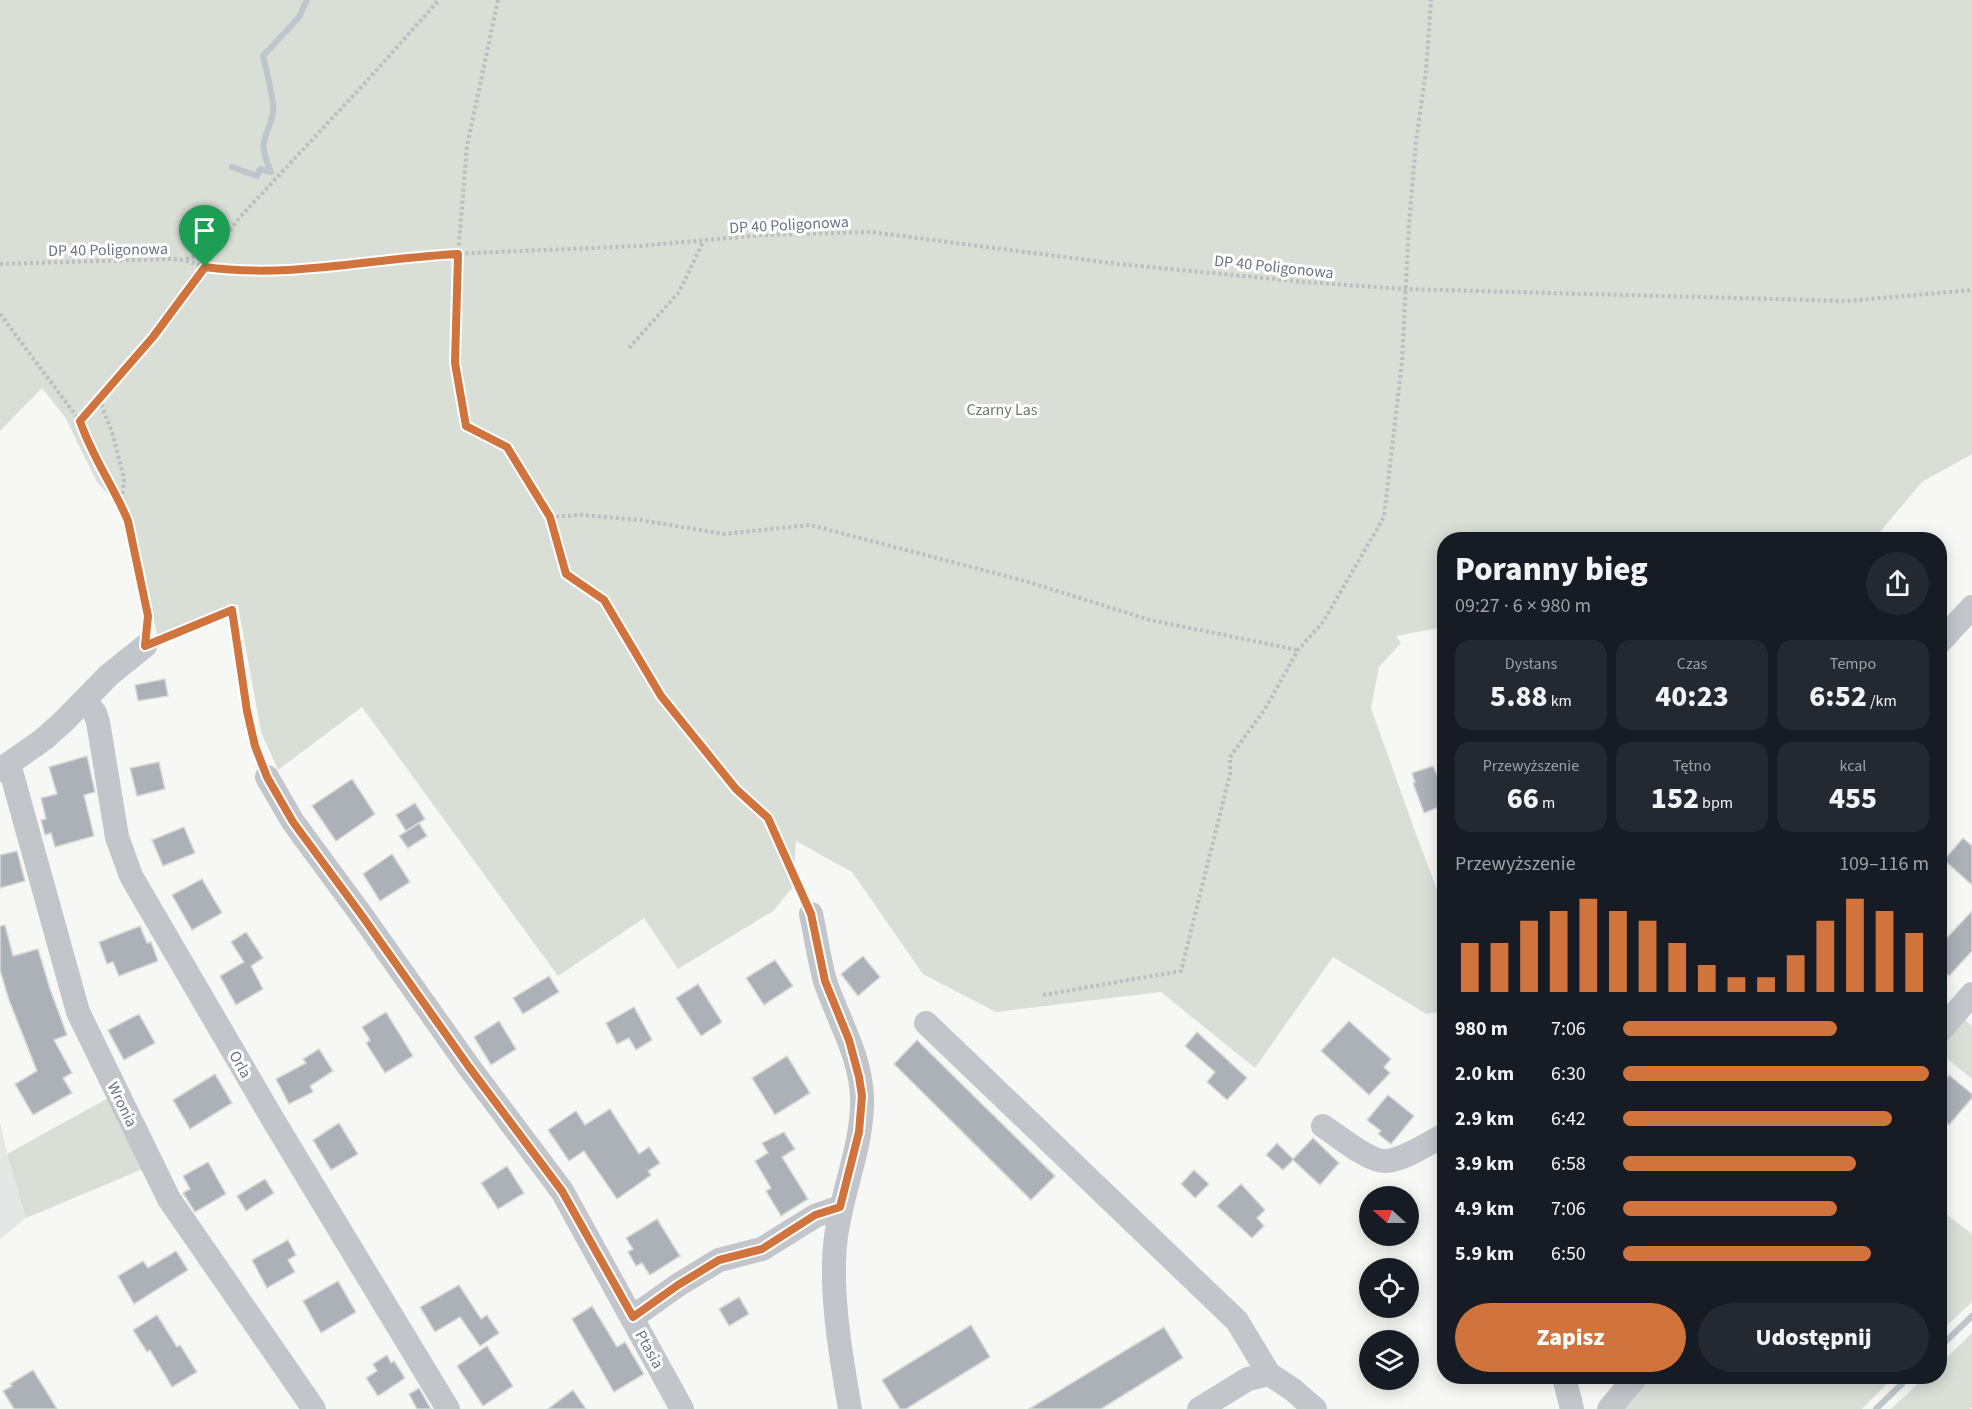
<!DOCTYPE html>
<html lang="pl">
<meta charset="utf-8">
<style>
body{margin:0;font-family:"Source Sans 3",sans-serif;background:#242831;color:#f1f3f6;height:100vh;display:flex;flex-direction:column;font-size:22px;white-space:nowrap}
*{box-sizing:border-box;margin:0}
p{font-size:20px;color:#9ea1a6}
.icon{flex:none;width:33px;height:33px;fill:none;stroke:currentColor;stroke-width:2;stroke-linecap:round;stroke-linejoin:round}
.map{position:relative;flex:1;overflow:hidden}
.sheet{position:absolute;left:1437px;top:532px;width:510px;height:852px;display:flex;flex-direction:column;background:#171b24;border-radius:24px;box-shadow:0 3px 15px #0003}
.sheet>*{flex:none}
.needle{width:39px;rotate:291deg}
.controls{position:absolute;left:1359px;top:1186px;display:grid;gap:12px}
.controls a{display:grid;place-items:center;width:60px;height:60px;border-radius:50%;background:#171b24;box-shadow:0 3px 15px #0003;font-size:30px}
.pin{position:absolute;display:grid;place-items:center;width:51px;height:51px;color:#fff;margin:-62px -26px;border-radius:50% 50% 50% 0;rotate:-45deg;box-shadow:0 0 6px #0007}
.pin .icon{rotate:45deg}
.round{display:grid;place-items:center;flex:none;width:63px;height:63px;border-radius:32px;background:#242831}
.summary{display:flex;align-items:center;justify-content:space-between;height:102px;padding:0 18px}
h1{font-size:33px;font-weight:800;line-height:45px}
.metrics{display:grid;grid-template-columns:repeat(3,1fr);gap:9px;height:102px;padding:6px 18px}
.metrics div{display:grid;align-content:center;border-radius:15px;background:#242831;text-align:center}
.metrics b{font-size:30px;font-weight:800}
.metrics small{font-size:16px;font-weight:400}
.metrics p{font-size:16px}
.chart{height:168px;padding:12px 18px}
.chart p{display:flex;justify-content:space-between}
.chart svg{width:100%;height:108px;margin-top:6px;stroke:#d1733d;stroke-width:6}
.cta{display:flex;gap:12px;margin-top:auto;padding:12px 18px}
.cta a{flex:1;height:69px;border-radius:36px;background:#d1733d;color:#fff;font-size:24px;font-weight:800;line-height:69px;text-align:center}
.cta a+a{background:#242831;color:#f1f3f6}
ul{padding:0 18px;list-style:none;font-size:20px}
li{display:grid;grid-template-columns:96px 72px 1fr;align-items:center;height:45px}
li i{height:15px;border-radius:8px;background:#d1733d}
.map>svg:first-child{display:block}
.built{fill:#e5e7e6}
.green{fill:#d9ded7}
.lines{fill:none;stroke-linecap:round;stroke-linejoin:round}
.stream{stroke:#bec5cb;stroke-width:6}
.building{fill:#acb1b7;stroke:#d9d9d8;stroke-width:1.5}
.path{stroke:#bcbec0;stroke-width:4;stroke-dasharray:3 3;stroke-linecap:butt}
.minor{stroke:#c2c5c9;stroke-width:24}
.route-casing{stroke:#fff;stroke-width:12}
.route{stroke:#d1733d;stroke-width:8}
.labels{text-anchor:middle;stroke-width:6;stroke-linejoin:round;paint-order:stroke}
.street-label{font-size:16px;fill:#6a7583;stroke:#fff}
.park-label{font-size:16px;fill:#6a7b68;stroke:#fff}
</style>
<div class="map">
<svg width="1972" height="1409" viewBox="0 0 1972 1409">
<rect width="100%" height="100%" fill="#f7f8f6"/>
<!-- built -->
<path class="built" d="M 0,1122 L 7,1154 L 26,1218 L 0,1239 Z"/>
<!-- green -->
<g class="green">
<path d="M 0,0 L 1972,0 L 1972,454 L 1922,482 L 1873,540 L 1444,540 L 1444,627 L 1396,636 L 1401,643 L 1379,667 L 1371,708 L 1416,834 L 1444,908 L 1444,1011 L 1426,1014 L 1333,957 L 1255,1068 L 1161,992 L 996,1012 L 923,974 L 852,872 L 796,841 L 793,887 L 773,911 L 678,969 L 644,918 L 558,976 L 362,707 L 278,770 L 261,732 L 238,605 L 157,635 L 133,522 L 97,482 L 65,417 L 42,388 L 0,431 Z"/>
<path d="M 1964,1019 L 1972,1026 L 1972,1079 L 1940,1053 L 1940,1043 Z"/>
<path d="M 112,1096 L 143,1169 L 26,1218 L 7,1154 Z"/>
<path d="M 1940,1209 L 1972,1234 L 1972,1302 L 1940,1332 Z"/>
<path d="M 1972,1333 L 1972,1407 L 1970,1409 L 1891,1409 L 1925,1377 L 1940,1377 L 1940,1364 Z"/>
<path d="M 1648,1377 L 1894,1377 L 1862,1409 L 1621,1409 Z"/>
</g>
<g class="lines">
<!-- stream -->
<g class="stream">
<path d="M 232,167 L 257,176 L 260,169 L 271,172 C 256,138 267,142 273,113 C 275,102 266,69 263,56 L 299,17 L 307,0"/>
<path d="M 1940,1347 L 1972,1316"/>
<path d="M 1876,1409 L 1909,1377"/>
</g>
</g>
<!-- building -->
<g class="building">
<path d="M 165,679 L 168,696 L 138,701 L 135,685 Z"/>
<path d="M 87,756 L 95,792 L 84,795 L 94,836 L 55,847 L 51,833 L 45,835 L 41,820 L 46,819 L 41,798 L 57,794 L 49,767 Z"/>
<path d="M 159,762 L 165,789 L 137,796 L 130,768 Z"/>
<path d="M 1433,766 L 1444,790 L 1444,805 L 1424,813 L 1413,783 L 1415,782 L 1412,773 Z"/>
<path d="M 352,779 L 375,814 L 336,841 L 312,806 Z"/>
<path d="M 415,803 L 425,819 L 406,831 L 396,815 Z"/>
<path d="M 419,823 L 427,836 L 408,848 L 399,836 Z"/>
<path d="M 184,827 L 195,853 L 163,866 L 152,840 Z"/>
<path d="M 1963,838 L 1972,846 L 1972,885 L 1944,860 Z"/>
<path d="M 17,851 L 25,881 L 0,888 L 0,855 Z"/>
<path d="M 392,854 L 410,882 L 380,901 L 363,874 Z"/>
<path d="M 202,879 L 222,913 L 192,930 L 172,895 Z"/>
<path d="M 1972,911 L 1972,951 L 1949,976 L 1940,968 L 1940,945 Z"/>
<path d="M 5,925 L 13,956 L 38,949 L 50,989 L 67,1035 L 54,1040 L 72,1073 L 63,1078 L 72,1093 L 33,1115 L 15,1084 L 37,1071 L 9,1000 L 0,970 L 0,926 Z"/>
<path d="M 140,926 L 147,943 L 151,942 L 158,961 L 119,976 L 113,962 L 107,964 L 99,942 Z"/>
<path d="M 246,932 L 263,958 L 251,966 L 263,989 L 236,1005 L 220,976 L 244,962 L 231,942 Z"/>
<path d="M 863,956 L 880,977 L 858,996 L 841,974 Z"/>
<path d="M 775,960 L 793,986 L 764,1005 L 746,978 Z"/>
<path d="M 549,976 L 559,992 L 523,1014 L 513,998 Z"/>
<path d="M 698,984 L 722,1022 L 701,1036 L 676,998 Z"/>
<path d="M 634,1007 L 652,1040 L 636,1050 L 629,1038 L 617,1044 L 606,1023 Z"/>
<path d="M 386,1012 L 413,1056 L 385,1073 L 366,1043 L 370,1040 L 362,1027 Z"/>
<path d="M 139,1014 L 155,1043 L 124,1060 L 108,1030 Z"/>
<path d="M 499,1021 L 516,1049 L 491,1065 L 474,1037 Z"/>
<path d="M 1349,1021 L 1391,1059 L 1384,1067 L 1390,1073 L 1369,1095 L 1321,1051 Z"/>
<path d="M 1197,1032 L 1247,1078 L 1227,1100 L 1207,1082 L 1215,1072 L 1185,1046 Z"/>
<path d="M 917,1040 L 1055,1176 L 1031,1200 L 894,1064 Z"/>
<path d="M 319,1049 L 333,1071 L 310,1086 L 313,1092 L 289,1104 L 276,1079 L 306,1063 L 303,1059 Z"/>
<path d="M 787,1056 L 810,1093 L 775,1115 L 752,1078 Z"/>
<path d="M 215,1074 L 232,1103 L 190,1129 L 173,1100 Z"/>
<path d="M 1949,1075 L 1972,1094 L 1972,1098 L 1949,1125 L 1940,1116 L 1940,1086 Z"/>
<path d="M 1388,1095 L 1414,1116 L 1391,1144 L 1378,1134 L 1381,1131 L 1367,1120 Z"/>
<path d="M 610,1109 L 639,1154 L 649,1147 L 660,1163 L 648,1171 L 651,1175 L 617,1199 L 584,1151 L 569,1161 L 548,1130 L 576,1111 L 585,1125 Z"/>
<path d="M 339,1123 L 358,1154 L 331,1170 L 313,1140 Z"/>
<path d="M 784,1132 L 795,1149 L 782,1157 L 808,1199 L 781,1216 L 766,1191 L 771,1188 L 755,1161 L 768,1153 L 762,1143 Z"/>
<path d="M 1313,1138 L 1339,1163 L 1320,1185 L 1293,1160 L 1283,1170 L 1266,1155 L 1277,1143 L 1293,1159 Z"/>
<path d="M 208,1162 L 226,1194 L 195,1212 L 183,1193 L 190,1189 L 183,1176 Z"/>
<path d="M 507,1166 L 524,1193 L 498,1209 L 481,1183 Z"/>
<path d="M 1194,1170 L 1209,1184 L 1195,1198 L 1181,1184 Z"/>
<path d="M 265,1179 L 274,1193 L 246,1211 L 237,1196 Z"/>
<path d="M 1241,1184 L 1265,1210 L 1257,1218 L 1264,1226 L 1252,1238 L 1217,1206 Z"/>
<path d="M 657,1219 L 680,1256 L 650,1275 L 642,1263 L 636,1266 L 628,1252 L 633,1249 L 626,1238 Z"/>
<path d="M 288,1240 L 296,1255 L 288,1260 L 295,1272 L 267,1288 L 252,1260 Z"/>
<path d="M 176,1251 L 188,1270 L 134,1304 L 118,1276 L 143,1261 L 148,1268 Z"/>
<path d="M 338,1281 L 356,1312 L 321,1333 L 303,1301 Z"/>
<path d="M 459,1285 L 481,1319 L 487,1315 L 499,1333 L 480,1346 L 460,1317 L 435,1332 L 420,1307 Z"/>
<path d="M 739,1297 L 749,1314 L 729,1326 L 719,1309 Z"/>
<path d="M 592,1306 L 617,1347 L 625,1342 L 644,1374 L 614,1392 L 572,1319 Z"/>
<path d="M 157,1315 L 177,1347 L 180,1345 L 197,1372 L 172,1387 L 150,1350 L 147,1352 L 133,1330 Z"/>
<path d="M 971,1325 L 990,1357 L 906,1409 L 900,1409 L 882,1380 Z"/>
<path d="M 1164,1327 L 1183,1358 L 1101,1409 L 1029,1409 Z"/>
<path d="M 487,1346 L 513,1386 L 483,1406 L 457,1366 Z"/>
<path d="M 387,1355 L 391,1363 L 394,1361 L 405,1378 L 378,1396 L 366,1378 L 377,1371 L 373,1364 Z"/>
<path d="M 33,1370 L 46,1391 L 57,1409 L 14,1409 L 3,1391 L 12,1386 L 10,1384 Z"/>
<path d="M 419,1388 L 431,1409 L 417,1409 L 409,1394 Z"/>
<path d="M 573,1390 L 586,1409 L 548,1409 Z"/>
</g>
<g class="lines">
<!-- path -->
<g class="path">
<path d="M 498,0 L 467,146 L 458,254 L 455,363 L 466,426 L 507,447 L 550,517 L 566,574 L 604,600 L 661,696 L 736,789 L 768,818 L 803,897"/>
<path d="M 186,259 L 216,250"/>
<path d="M 0,264 L 171,259 L 184,260 L 205,267 L 247,271 L 304,270 L 426,255 L 639,246 L 763,235 L 871,232 L 1118,264 L 1305,282 L 1404,289 L 1847,301 L 1972,290"/>
<path d="M 0,314 L 80,421"/>
<path d="M 629,348 L 679,292 L 703,242"/>
<path d="M 99,399 L 112,432 L 124,478 L 122,506"/>
<path d="M 550,517 L 582,515 L 640,520 L 724,534 L 810,525 L 1025,581 L 1150,620 L 1298,650"/>
<path d="M 147,627 L 148,616 L 128,521 C 114,487 92,457 80,421 L 153,337 L 240,217 L 365,83 L 439,0"/>
<path d="M 162,639 L 232,610 L 247,711 L 260,758"/>
<path d="M 1043,995 L 1181,971 L 1230,774 L 1230,757 L 1265,709 L 1298,650 L 1323,622 L 1384,517 L 1402,362 L 1409,224 L 1416,141 L 1426,71 L 1431,0"/>
</g>
<!-- minor -->
<g class="minor">
<path d="M 1940,642 L 1972,607"/>
<path d="M 85,700 L 95,713 L 98,722 L 117,837 L 131,876 L 275,1123 L 448,1409"/>
<path d="M 9,764 L 78,1012 L 169,1199 L 314,1409"/>
<path d="M 0,770 L 44,739 L 64,721 L 109,675 L 145,646"/>
<path d="M 267,777 L 293,822 L 360,913 L 469,1067 L 562,1191 L 682,1409"/>
<path d="M 811,914 C 816,936 819,960 825,981 C 838,1020 861,1056 862,1098 C 863,1146 842,1190 836,1237 C 829,1289 841,1357 850,1409"/>
<path d="M 926,1023 L 1237,1321 L 1269,1374 L 1292,1389 L 1315,1409"/>
<path d="M 1940,1031 L 1972,994"/>
<path d="M 1323,1126 C 1337,1135 1368,1161 1384,1161 C 1401,1162 1429,1143 1444,1135"/>
<path d="M 633,1317 L 678,1285 L 719,1260 L 762,1249 L 815,1216 L 840,1207"/>
<path d="M 1564,1377 L 1572,1409"/>
<path d="M 1199,1409 L 1248,1379 L 1269,1374"/>
<path d="M 1609,1409 L 1636,1377"/>
</g>
</g>
<g class="lines">
<defs>
<path id="route" d="M 458,254 L 455,363 L 466,426 L 507,447 L 550,517 L 566,574 L 604,600 L 661,696 L 736,789 L 768,818 L 811,914 L 825,981 L 849,1040 L 859,1077 L 862,1096 L 859,1132 L 840,1207 L 815,1215 L 762,1249 L 719,1260 L 678,1285 L 633,1317 L 562,1191 L 469,1067 L 360,913 L 293,822 L 267,777 L 255,746 L 247,711 L 232,610 L 145,646 L 148,616 L 128,521 C 114,487 92,457 80,421 L 153,337 L 205,267 C 290,279 373,258 458,254 Z"/>
</defs>
<!-- route casing -->
<use href="#route" class="route-casing"/>
<!-- route -->
<use href="#route" class="route"/>
</g>
<g class="labels">
<!-- street labels -->
<g class="street-label">
<text transform="translate(789 224) rotate(-3)" y="6">DP 40 Poligonowa</text>
<text transform="translate(108 249) rotate(-1)" y="6">DP 40 Poligonowa</text>
<text transform="translate(1274 266) rotate(6)" y="6">DP 40 Poligonowa</text>
<text transform="translate(241 1064) rotate(60)" y="6">Orla</text>
<text transform="translate(123 1104) rotate(64)" y="6">Wronia</text>
<text transform="translate(650 1349) rotate(61)" y="6">Ptasia</text>
</g>
<!-- park labels -->
<g class="park-label">
<text x="1002" y="415">Czarny Las</text>
</g>
</g>
</svg>
<div class="controls">
<a><svg class="needle" viewBox="-14 -14 28 28"><path d="M0-13l5 13h-10z" fill="#e53935"/><path d="M0 13l5-13h-10z" fill="#9ea1a6"/></svg></a>
<a><svg class="icon" aria-label="locate" viewBox="0 0 24 24"><circle cx="12" cy="12" r="6"/><path d="M12 2v4M12 18v4M2 12h4M18 12h4"/></svg></a>
<a><svg class="icon" aria-label="layers" viewBox="0 0 24 24"><path d="M12 4l9 5-9 5-9-5zM3 14l9 5 9-5"/></svg></a>
</div>
<div class="pin" style="left:205px;top:267px;background:#1e9e55"><svg class="icon" aria-label="arrive" viewBox="0 0 24 24"><path d="M6 21V4h12l-3 4 3 4H6"/></svg></div>
<section class="sheet">
<div class="summary"><div><h1>Poranny bieg</h1><p>09:27 · 6 × 980 m</p></div><a class="round"><svg class="icon" aria-label="share" viewBox="0 0 24 24"><path d="M12 15V3M7 8l5-5 5 5M5 13v7h14v-7"/></svg></a></div>
<div class="metrics">
<div><p>Dystans</p><b>5.88<small> km</small></b></div>
<div><p>Czas</p><b>40:23</b></div>
<div><p>Tempo</p><b>6:52<small> /km</small></b></div>
</div>
<div class="metrics">
<div><p>Przewyższenie</p><b>66<small> m</small></b></div>
<div><p>Tętno</p><b>152<small> bpm</small></b></div>
<div><p>kcal</p><b>455</b></div>
</div>
<div class="chart"><p><span>Przewyższenie</span>109–116 m</p>
<svg viewBox="0 0 160 44" preserveAspectRatio="none"><path d="M5 44V24M15 44V24M25 44V15M35 44V11M45 44V6M55 44V11M65 44V15M75 44V24M85 44V33M95 44V38M105 44V38M115 44V29M125 44V15M135 44V6M145 44V11M155 44V20"/></svg>
</div>
<ul>
<li><b>980 m</b>7:06<i style="width:70%"></i></li>
<li><b>2.0 km</b>6:30<i style="width:100%"></i></li>
<li><b>2.9 km</b>6:42<i style="width:88%"></i></li>
<li><b>3.9 km</b>6:58<i style="width:76%"></i></li>
<li><b>4.9 km</b>7:06<i style="width:70%"></i></li>
<li><b>5.9 km</b>6:50<i style="width:81%"></i></li>
</ul>
<div class="cta"><a>Zapisz</a><a>Udostępnij</a></div>
</section>
</div>
